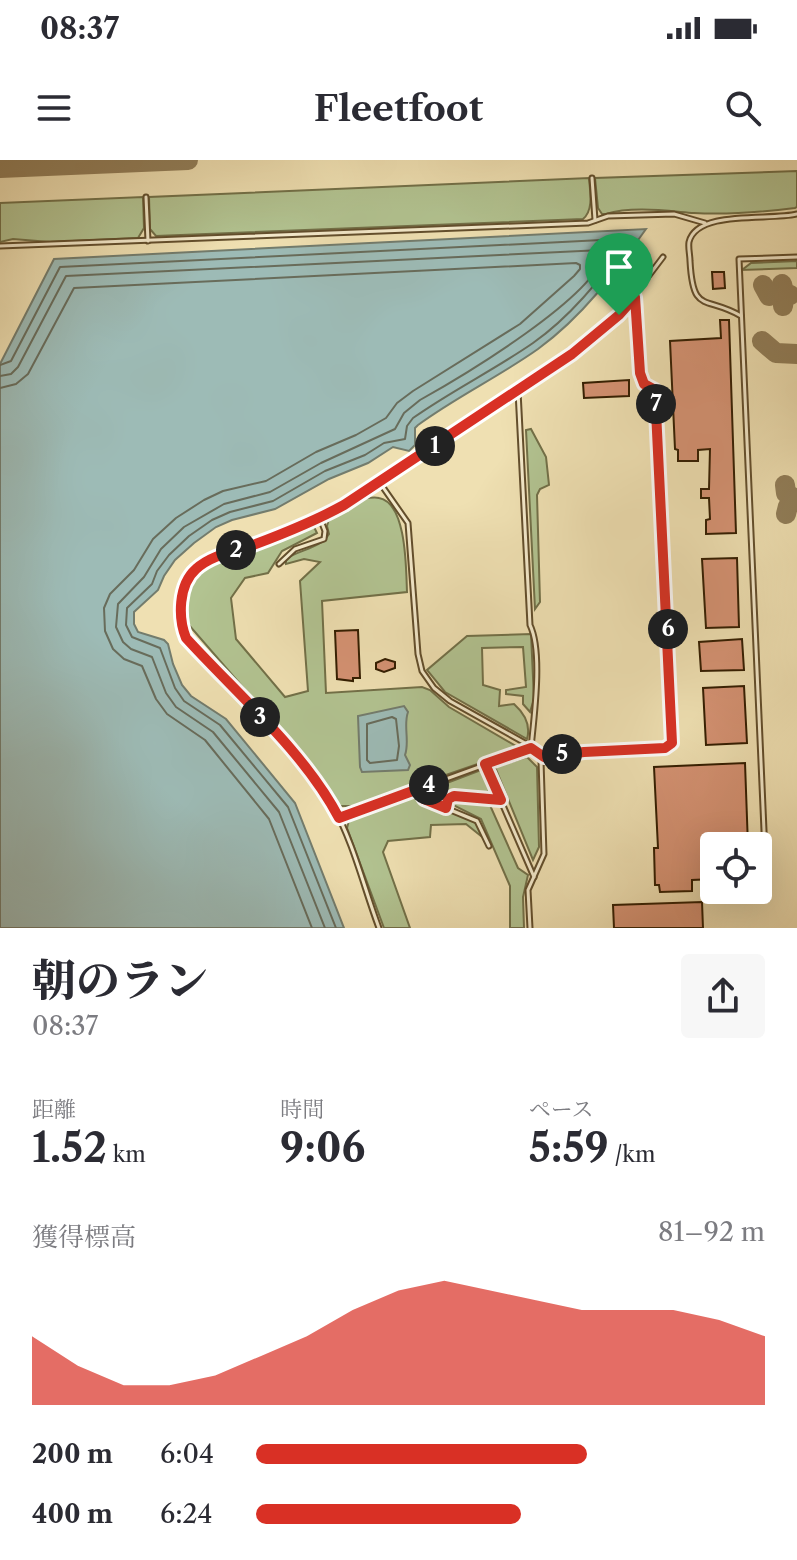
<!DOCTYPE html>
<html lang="ja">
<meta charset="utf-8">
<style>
body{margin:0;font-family:"Libre Caslon Text","Noto Serif JP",serif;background:#f7f7f7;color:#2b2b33;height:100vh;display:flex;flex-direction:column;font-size:30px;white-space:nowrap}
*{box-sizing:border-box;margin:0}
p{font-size:26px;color:#7c7c81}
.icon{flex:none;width:44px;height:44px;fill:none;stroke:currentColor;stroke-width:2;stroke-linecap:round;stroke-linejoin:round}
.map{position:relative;height:768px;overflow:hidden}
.sheet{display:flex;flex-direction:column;background:#fff;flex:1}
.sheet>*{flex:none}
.controls{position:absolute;left:700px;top:672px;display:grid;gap:16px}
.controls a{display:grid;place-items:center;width:72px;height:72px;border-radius:8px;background:#fff;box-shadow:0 8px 32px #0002;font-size:40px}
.pin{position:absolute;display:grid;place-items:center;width:68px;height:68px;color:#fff;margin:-82px -34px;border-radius:50% 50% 50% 0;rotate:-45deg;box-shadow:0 0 8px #0007}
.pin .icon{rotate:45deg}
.km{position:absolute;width:40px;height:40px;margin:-20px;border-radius:50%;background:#222;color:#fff;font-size:22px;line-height:40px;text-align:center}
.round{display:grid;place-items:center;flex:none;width:84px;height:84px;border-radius:8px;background:#f7f7f7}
.summary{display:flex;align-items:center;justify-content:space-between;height:136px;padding:0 32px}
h1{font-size:44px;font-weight:800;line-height:60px}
.stats{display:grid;grid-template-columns:repeat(3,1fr);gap:12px;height:136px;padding:8px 32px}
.stats div{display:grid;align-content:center}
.stats b{font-size:40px;font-weight:800}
.stats small{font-size:22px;font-weight:400}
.stats p{font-size:22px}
.chart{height:224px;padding:16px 32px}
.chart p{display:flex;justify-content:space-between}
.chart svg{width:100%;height:144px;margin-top:8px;fill:#d93025;opacity:.7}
ul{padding:0 32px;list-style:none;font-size:26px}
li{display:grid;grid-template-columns:128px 96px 1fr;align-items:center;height:60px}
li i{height:20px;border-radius:10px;background:#d93025}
.status{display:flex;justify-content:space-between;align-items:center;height:56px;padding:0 40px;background:#fff;direction:ltr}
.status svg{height:22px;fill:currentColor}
header{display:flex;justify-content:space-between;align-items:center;height:104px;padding:0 32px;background:#fff;font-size:36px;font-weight:800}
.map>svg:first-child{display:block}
.green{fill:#b2c391;stroke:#727048;stroke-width:2}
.water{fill:#9dbbb6;stroke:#737c6d;stroke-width:2}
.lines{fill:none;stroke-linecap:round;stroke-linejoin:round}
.shore{stroke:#686c5b;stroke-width:2}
.taxiway{stroke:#917e59;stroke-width:20}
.building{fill:#d59273;stroke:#331d00;stroke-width:2}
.service-casing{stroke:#624e2c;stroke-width:7}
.service{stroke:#f5ebcd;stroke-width:3}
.route-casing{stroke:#fff;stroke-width:16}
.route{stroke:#d93025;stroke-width:10}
</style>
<div class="status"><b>08:37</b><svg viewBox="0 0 49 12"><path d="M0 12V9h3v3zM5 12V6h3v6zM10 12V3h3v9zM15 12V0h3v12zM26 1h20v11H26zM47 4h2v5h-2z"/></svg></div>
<header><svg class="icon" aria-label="menu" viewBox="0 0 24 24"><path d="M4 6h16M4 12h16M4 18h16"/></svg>Fleetfoot<svg class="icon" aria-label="search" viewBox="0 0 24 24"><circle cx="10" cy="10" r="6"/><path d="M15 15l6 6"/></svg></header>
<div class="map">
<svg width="797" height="768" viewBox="0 0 797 768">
<rect width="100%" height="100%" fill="#efe0b2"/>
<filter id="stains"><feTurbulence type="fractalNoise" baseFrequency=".0025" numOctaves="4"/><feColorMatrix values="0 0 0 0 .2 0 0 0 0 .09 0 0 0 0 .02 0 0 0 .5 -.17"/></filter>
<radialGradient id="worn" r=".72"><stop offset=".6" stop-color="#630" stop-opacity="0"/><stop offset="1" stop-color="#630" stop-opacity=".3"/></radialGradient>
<!-- green -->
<g class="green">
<path d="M 797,11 L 797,47 L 795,48 C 762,52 727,55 694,53 C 667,51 632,46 606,54 L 602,54 L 598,48 L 595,18 Z"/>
<path d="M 589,18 C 590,31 594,50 583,59 L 156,76 L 150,69 L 149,37 Z"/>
<path d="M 143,37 L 144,68 L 138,78 L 50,82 L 13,79 L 0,82 L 0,43 Z"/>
<path d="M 797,101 L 797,108 L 742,110 L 751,103 Z"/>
<path d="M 531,269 L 546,297 L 549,325 L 540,329 L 537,335 L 540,442 L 535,449 L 526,270 Z"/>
<path d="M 366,338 C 370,338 375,337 379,338 C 407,343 406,410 407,432 L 322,441 L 326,533 L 422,527 L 430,530 L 449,547 L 521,589 L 356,646 L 338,646 L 308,602 L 188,464 C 184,433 190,420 214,402 L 314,367 L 317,373 L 282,391 L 268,413 L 245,418 L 231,438 L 236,479 L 285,537 L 308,531 L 300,421 L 320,402 L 304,399 L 286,404 L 286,399 C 300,389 320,389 329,374 L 327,366 L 329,359 Z"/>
<path d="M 531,474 L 534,539 L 530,552 L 523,544 L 523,536 L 506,534 L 506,530 L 526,527 L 523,487 L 482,488 L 483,525 L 500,530 L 499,546 L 514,544 C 524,553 531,565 527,579 L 445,532 L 427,510 L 467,476 Z"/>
<path d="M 527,597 L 537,607 L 539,687 L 533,700 L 495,607 Z"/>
<path d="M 481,610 L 491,629 L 486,633 L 447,632 L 443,640 L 435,639 L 431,636 L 431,629 Z"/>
<path d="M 410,636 L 474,661 L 482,672 L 481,676 L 466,664 L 431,665 L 430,677 L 388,681 L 383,692 L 410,768 L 384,768 L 347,668 L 349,660 Z"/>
<path d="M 458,641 L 489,643 L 518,708 L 528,715 L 523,737 L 524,768 L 510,768 L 510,726 L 481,659 L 453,645 L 453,643 Z"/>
</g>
<!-- water -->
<g class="water">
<path d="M 646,69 C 614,114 583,156 538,189 C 500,216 456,237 418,265 L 415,268 L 415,285 L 409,291 L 393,287 L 368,303 L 329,319 L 275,349 L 232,360 L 216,367 L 194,383 L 175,400 L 164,416 L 158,430 L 134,452 L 134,464 L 138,472 L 164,480 L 168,484 L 173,504 L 182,525 L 191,536 L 226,559 L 295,643 L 344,768 L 0,768 L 0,204 L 54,99 Z"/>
<path d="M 404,546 L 408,552 C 403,566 410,581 405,595 L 410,605 L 408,610 L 362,612 L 360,607 L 358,556 Z"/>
</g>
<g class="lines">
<!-- shore -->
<g class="shore">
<path d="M 0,205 L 11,201 L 60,107 L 621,79 L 625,81 L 625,85 C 599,121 570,157 533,183 C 494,210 451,231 413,258 L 407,266 L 405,279 L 384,283 L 365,295 L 325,311 L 273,341 L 230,352 L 212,360 L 189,376 L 169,395 L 157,411 L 152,424 L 127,448 L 126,465 L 132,477 L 160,488 L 175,528 L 184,541 L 220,565 L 288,647 L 336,768"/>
<path d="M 0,216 L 11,214 L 18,207 L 66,116 L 602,90 L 605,91 C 598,136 461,217 420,240 L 404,253 L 395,269 L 321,303 L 270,332 L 224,344 L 184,367 L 161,389 L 144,417 L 118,444 L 116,467 L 123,482 L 131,489 L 152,497 L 166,533 L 176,547 L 213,572 L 279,652 L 325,768"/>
<path d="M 0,228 L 16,224 L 28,214 L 74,128 L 576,103 L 580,105 L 580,109 L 574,116 L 520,164 L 413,231 L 397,243 L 386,258 L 356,275 L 316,292 L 266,321 L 223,331 L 204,340 L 176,358 L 153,379 L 134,410 L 110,434 L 104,448 L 105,471 L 113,489 L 124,499 L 142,506 L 156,539 L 167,554 L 205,580 L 269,659 L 312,768"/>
<path d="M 392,557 L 396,559 L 399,586 L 397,600 L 370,603 L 367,600 L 367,564 Z"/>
</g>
<!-- taxiway -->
<g class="taxiway">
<path d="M 0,8 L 188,0"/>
<path d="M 782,124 L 784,132 L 790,135 L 784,138 L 783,146"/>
<path d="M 763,125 L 769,136"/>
<path d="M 762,181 L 776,193 L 797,194"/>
<path d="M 785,325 L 786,333 L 797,340 L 788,346 L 786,354"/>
</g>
</g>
<!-- building -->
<g class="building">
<path d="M 712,112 L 724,112 L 725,128 L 713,129 Z"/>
<path d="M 720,160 L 729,160 L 736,373 L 706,374 L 706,360 L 710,359 L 709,338 L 701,338 L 701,329 L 709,329 L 710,289 L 698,290 L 698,301 L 678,301 L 678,290 L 675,289 L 670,181 L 721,178 Z"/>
<path d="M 629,220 L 629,236 L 584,238 L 583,223 Z"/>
<path d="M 737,398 L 739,467 L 706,468 L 702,399 Z"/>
<path d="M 358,470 L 360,518 L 353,518 L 353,521 L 337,519 L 335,471 Z"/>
<path d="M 742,479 L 744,510 L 701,511 L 699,482 Z"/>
<path d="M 385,499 L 395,502 L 395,508 L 384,512 L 376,509 L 376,503 Z"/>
<path d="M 744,526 L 747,583 L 706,585 L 703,528 Z"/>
<path d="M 745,603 L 748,686 L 714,686 L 714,719 L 692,720 L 692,731 L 660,732 L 659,725 L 655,725 L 654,688 L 658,688 L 654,607 Z"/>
<path d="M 702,742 L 703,768 L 614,768 L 613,745 Z"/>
</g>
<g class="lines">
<defs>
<g id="service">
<path d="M 592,18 L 595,60"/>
<path d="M 146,37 L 148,81"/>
<path d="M 0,86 L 588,63 L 608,56 L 674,54 L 705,63"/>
<path d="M 741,156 C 705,135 693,155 690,101 C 690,95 688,88 689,82 C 697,49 771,61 797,54"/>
<path d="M 380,323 L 408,363 L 418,494 L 422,511 L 434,528 L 450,541 L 525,583 L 544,597"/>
<path d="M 279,404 L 295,389 L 324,379 L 325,371 L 320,358"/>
<path d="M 485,604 L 534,717"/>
<path d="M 427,628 L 421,634 L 424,639 L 477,661 L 489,686"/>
<path d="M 446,648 L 448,639 L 454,636 L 501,640"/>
<path d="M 339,658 L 531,588 C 534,557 543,492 530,465 L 518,231"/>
<path d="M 767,739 L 739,99 L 797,97"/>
<path d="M 379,768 C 364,728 354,684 333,646 C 300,589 232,528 186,478 C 178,458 178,425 196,409 C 211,395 235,391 253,385 C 285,373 315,361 344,345 L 572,194 L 619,155 L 663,97"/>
<path d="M 530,768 L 528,730 L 544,694 L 541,601 L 544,597 L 584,592 L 665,588 L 672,583 L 655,230 L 644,224 L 640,213 L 635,137"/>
</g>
</defs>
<!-- service casing -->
<use href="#service" class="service-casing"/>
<!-- service -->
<use href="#service" class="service"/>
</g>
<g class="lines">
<defs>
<path id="route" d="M 635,137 L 640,213 L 644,224 L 655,230 L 672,583 L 665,588 L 584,592 L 544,597 L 531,588 L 485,604 L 501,640 L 454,636 L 448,639 L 446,648 L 424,639 L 421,634 L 429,625 L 339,658 C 304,591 237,534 186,478 C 178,458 178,425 196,409 C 211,395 235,391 253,385 C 285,373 315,361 344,345 L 572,194 L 619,155 Z"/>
</defs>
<!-- route casing -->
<use href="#route" class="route-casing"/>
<!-- route -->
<use href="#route" class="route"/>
</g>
<rect width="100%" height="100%" filter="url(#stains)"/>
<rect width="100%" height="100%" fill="url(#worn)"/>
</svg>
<div class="controls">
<a><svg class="icon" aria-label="locate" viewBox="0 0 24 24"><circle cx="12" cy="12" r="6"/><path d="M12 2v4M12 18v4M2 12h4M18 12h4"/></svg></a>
</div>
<div class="pin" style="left:619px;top:155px;background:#1e9e55"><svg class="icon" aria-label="arrive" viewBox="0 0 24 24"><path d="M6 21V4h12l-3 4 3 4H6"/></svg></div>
<b class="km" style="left:435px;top:286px">1</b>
<b class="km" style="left:236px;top:390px">2</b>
<b class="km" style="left:260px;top:557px">3</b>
<b class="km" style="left:429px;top:625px">4</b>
<b class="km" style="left:562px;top:594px">5</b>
<b class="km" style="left:668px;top:469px">6</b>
<b class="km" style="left:656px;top:244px">7</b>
</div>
<section class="sheet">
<div class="summary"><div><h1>朝のラン</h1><p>08:37</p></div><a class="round"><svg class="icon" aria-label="share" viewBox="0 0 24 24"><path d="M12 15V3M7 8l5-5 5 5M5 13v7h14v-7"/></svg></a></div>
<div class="stats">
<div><p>距離</p><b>1.52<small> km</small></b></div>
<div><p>時間</p><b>9:06</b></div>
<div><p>ペース</p><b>5:59<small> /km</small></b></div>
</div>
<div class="chart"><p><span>獲得標高</span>81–92 m</p>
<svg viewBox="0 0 160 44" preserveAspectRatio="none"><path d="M0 44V23L10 32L20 38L30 38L40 35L50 29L60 23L70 15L80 9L90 6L100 9L110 12L120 15L130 15L140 15L150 18L160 23V44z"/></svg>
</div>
<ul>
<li><b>200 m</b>6:04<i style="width:65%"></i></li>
<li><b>400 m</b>6:24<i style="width:52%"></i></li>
</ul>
</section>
